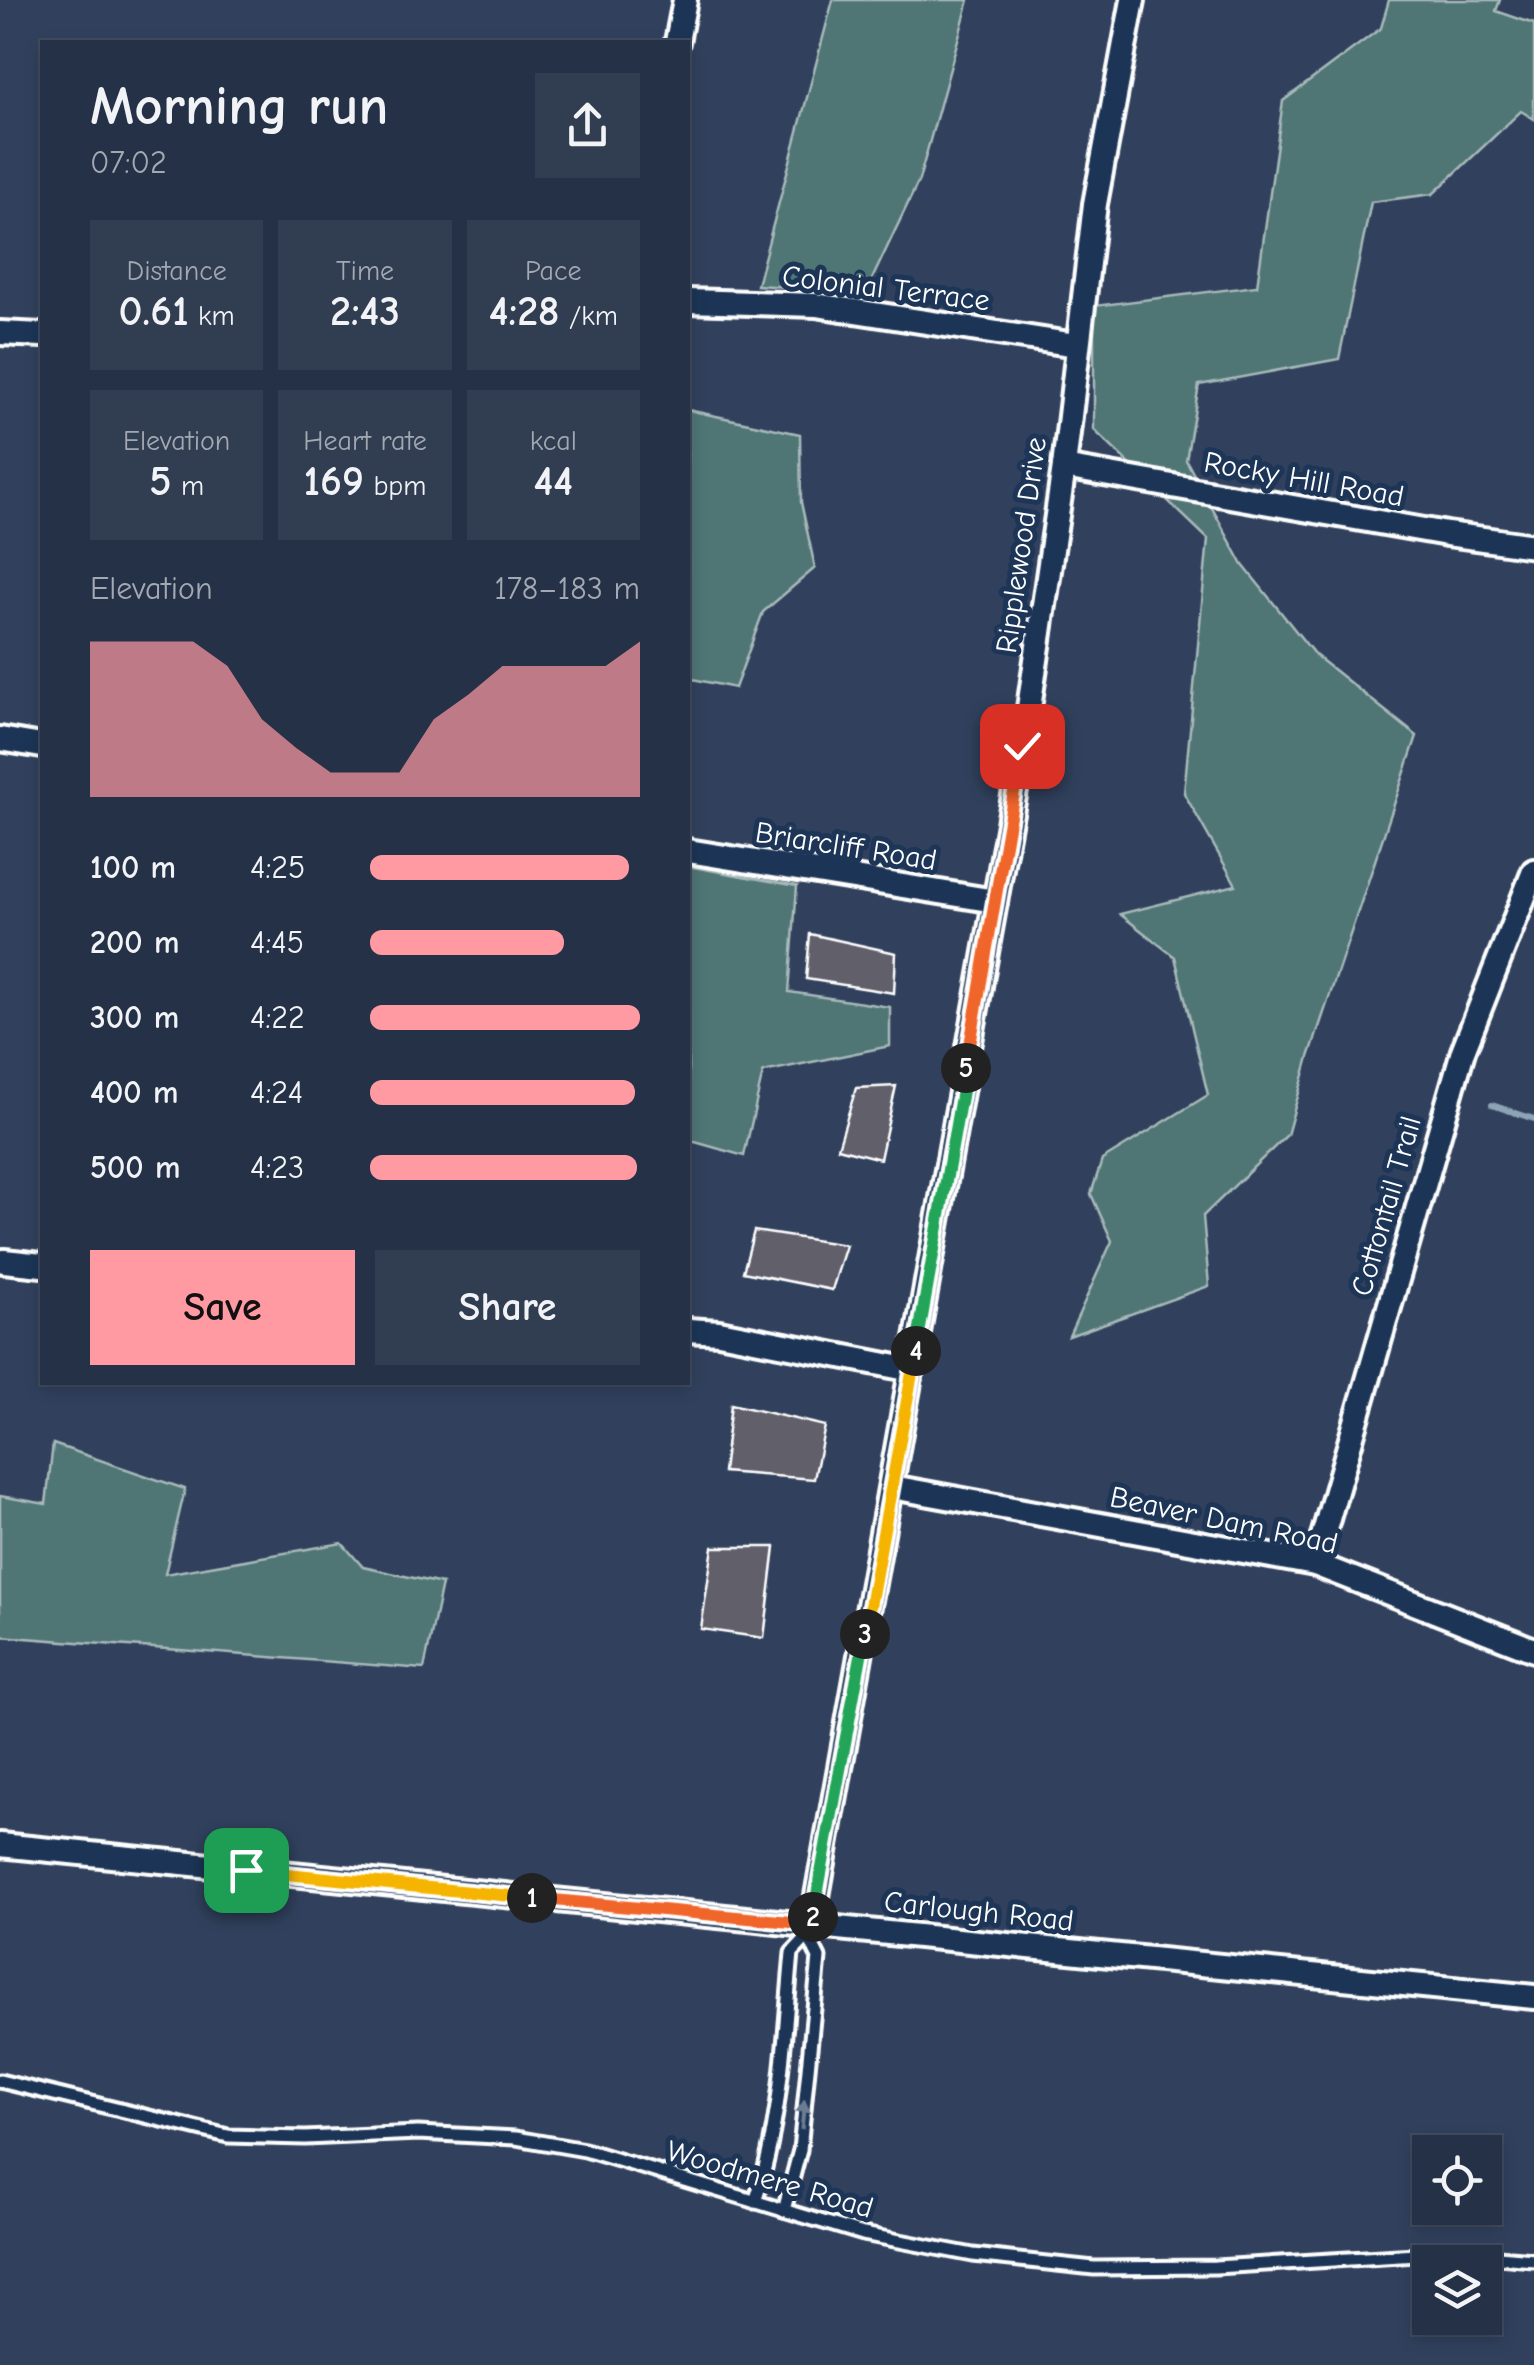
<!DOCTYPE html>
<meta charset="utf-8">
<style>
body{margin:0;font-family:"Comic Neue",sans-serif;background:#313d51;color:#f1f3f6;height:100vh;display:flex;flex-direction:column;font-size:38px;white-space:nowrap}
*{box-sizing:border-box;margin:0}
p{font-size:32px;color:#a3a9b3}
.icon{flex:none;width:55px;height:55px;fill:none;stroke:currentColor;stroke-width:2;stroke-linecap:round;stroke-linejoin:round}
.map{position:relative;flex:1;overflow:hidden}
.drawer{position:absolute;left:40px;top:40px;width:650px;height:1345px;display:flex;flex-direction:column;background:#253146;border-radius:0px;box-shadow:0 5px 15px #0003,0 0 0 2px #424c5f}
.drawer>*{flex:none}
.tools{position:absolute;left:1412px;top:2135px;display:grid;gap:20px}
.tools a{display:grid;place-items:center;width:90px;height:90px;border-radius:0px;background:#253146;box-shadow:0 5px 15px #0003,0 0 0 2px #424c5f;font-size:50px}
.pin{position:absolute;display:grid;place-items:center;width:85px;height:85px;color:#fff;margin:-42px;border-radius:20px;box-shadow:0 5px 15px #0006}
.km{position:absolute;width:50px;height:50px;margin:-25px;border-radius:50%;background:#222;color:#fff;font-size:28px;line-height:50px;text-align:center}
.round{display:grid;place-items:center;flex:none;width:105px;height:105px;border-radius:0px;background:#313d51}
.headline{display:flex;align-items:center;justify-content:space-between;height:170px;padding:0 50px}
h1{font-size:55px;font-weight:700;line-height:75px}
.stats{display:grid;grid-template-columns:repeat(3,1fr);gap:15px;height:170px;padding:10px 50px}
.stats div{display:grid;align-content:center;border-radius:0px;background:#313d51;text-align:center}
.stats b{font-size:42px;font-weight:700}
.stats small{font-size:28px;font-weight:400}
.stats p{font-size:28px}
.chart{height:280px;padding:20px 50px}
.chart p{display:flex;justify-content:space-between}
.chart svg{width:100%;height:180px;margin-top:10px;fill:#ff9aa2;opacity:.7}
.primary-button{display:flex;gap:20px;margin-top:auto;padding:20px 50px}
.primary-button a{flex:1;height:115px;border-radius:0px;background:#ff9aa2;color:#111;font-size:40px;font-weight:700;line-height:115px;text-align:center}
.primary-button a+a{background:#313d51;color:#f1f3f6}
ul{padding:0 50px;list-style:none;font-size:32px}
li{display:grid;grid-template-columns:160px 120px 1fr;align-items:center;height:75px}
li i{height:25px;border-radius:12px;background:#ff9aa2}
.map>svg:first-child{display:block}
.green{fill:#507475;stroke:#a8baba;stroke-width:2.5}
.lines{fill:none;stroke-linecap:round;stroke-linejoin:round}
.stream{stroke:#8ca4b6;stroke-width:6}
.building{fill:#605e6b;stroke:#fff;stroke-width:2.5}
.service-casing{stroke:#fff;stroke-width:19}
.minor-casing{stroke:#fff;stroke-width:30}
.service{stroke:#1d3557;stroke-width:11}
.minor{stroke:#1d3557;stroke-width:22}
.oneway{fill:#6c7c92}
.split-1-casing{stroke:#fff;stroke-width:20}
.split-2-casing{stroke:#fff;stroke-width:20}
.split-3-casing{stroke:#fff;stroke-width:20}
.split-4-casing{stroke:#fff;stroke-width:20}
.split-5-casing{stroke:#fff;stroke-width:20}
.split-6-casing{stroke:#fff;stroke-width:20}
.split-1{stroke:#f5b400;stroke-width:12}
.split-2{stroke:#f0652b;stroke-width:12}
.split-3{stroke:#22a559;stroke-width:12}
.split-4{stroke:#f5b400;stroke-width:12}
.split-5{stroke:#22a559;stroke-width:12}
.split-6{stroke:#f0652b;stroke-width:12}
.labels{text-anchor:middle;stroke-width:10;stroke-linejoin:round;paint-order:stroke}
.street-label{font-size:30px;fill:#fff;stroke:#1d3557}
</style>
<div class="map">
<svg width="1534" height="2365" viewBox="0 0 1534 2365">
<rect width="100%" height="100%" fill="#31415d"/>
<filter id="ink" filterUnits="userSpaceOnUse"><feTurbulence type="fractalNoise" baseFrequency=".01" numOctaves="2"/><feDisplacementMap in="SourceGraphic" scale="20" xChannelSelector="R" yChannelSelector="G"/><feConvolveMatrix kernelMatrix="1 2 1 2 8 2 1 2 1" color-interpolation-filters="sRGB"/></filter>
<g filter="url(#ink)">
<!-- green -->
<g class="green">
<path d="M 833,0 L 969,0 L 919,180 L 866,292 L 757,285 Z"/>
<path d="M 1389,0 L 1500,0 L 1496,11 L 1534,24 L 1534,119 L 1521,111 L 1433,194 L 1371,202 L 1339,359 L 1199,385 L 1186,460 L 1243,565 L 1315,655 L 1417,736 L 1309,1057 L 1287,1135 L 1203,1216 L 1209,1286 L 1069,1336 L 1112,1241 L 1091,1194 L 1102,1160 L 1208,1095 L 1175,957 L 1120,914 L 1236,885 L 1184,793 L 1208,539 L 1094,430 L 1094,306 L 1257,286 L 1283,101 L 1381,28 Z"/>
<path d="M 688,410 L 800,434 L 801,502 L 815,568 L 763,612 L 735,688 L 688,678 Z"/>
<path d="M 688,866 L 797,886 L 789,992 L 890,1007 L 890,1046 L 763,1072 L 744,1156 L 688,1140 Z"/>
<path d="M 53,1444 L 185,1489 L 165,1574 L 342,1543 L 363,1567 L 442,1584 L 424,1669 L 0,1636 L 0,1496 L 46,1504 Z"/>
</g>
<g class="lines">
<!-- stream -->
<path class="stream" d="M 1492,1105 L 1534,1119"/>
</g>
<!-- building -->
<g class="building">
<path d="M 810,934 L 896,953 L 894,993 L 806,979 Z"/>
<path d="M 896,1086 L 880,1159 L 838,1148 L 856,1088 Z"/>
<path d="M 754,1231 L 846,1245 L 832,1290 L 743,1272 Z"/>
<path d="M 731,1404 L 825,1426 L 814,1479 L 723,1472 Z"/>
<path d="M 713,1547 L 775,1547 L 764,1638 L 701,1629 Z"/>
</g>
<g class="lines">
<defs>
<g id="service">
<path d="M 0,2081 L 228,2136 L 305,2138 L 418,2133 L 516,2138 L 585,2150 L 863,2234 L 973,2255 L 1094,2268 L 1215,2267 L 1450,2253 L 1534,2260"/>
<path d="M 755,2202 C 782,2122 784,2037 792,1953 L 808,1936 L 819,1958 L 800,2150 L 784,2210"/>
</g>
<g id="minor">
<path d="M 677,42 L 685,0"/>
<path d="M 688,301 L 816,305 L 1076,345"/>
<path d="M 0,333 L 42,335"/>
<path d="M 1064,467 L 1447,534 L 1534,546"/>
<path d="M 0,739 L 42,746"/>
<path d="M 688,851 L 995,901"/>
<path d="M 4,1261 L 42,1265"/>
<path d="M 688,1330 L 719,1332 L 912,1370"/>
<path d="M 892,1487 L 1315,1564 L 1534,1650"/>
<path d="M 1315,1564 L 1463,1051 L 1534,871"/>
<path d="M 0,1845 L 1534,1997"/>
<path d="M 812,1924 L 1026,729 L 1064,467 L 1095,204 L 1133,0"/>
</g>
</defs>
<!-- service casing -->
<use href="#service" class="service-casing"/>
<!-- minor casing -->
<use href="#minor" class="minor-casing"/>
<!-- service -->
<use href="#service" class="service"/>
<!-- minor -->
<use href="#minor" class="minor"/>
</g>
<!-- one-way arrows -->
<defs><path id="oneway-solid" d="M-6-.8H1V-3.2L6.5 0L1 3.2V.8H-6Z" transform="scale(2.5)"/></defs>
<use class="oneway" href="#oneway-solid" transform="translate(803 2115) rotate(-84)"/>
</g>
<g class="lines" filter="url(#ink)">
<defs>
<path id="split-1" d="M 246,1870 L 532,1898"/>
<path id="split-2" d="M 532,1898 L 812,1924 L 813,1917"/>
<path id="split-3" d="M 813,1917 L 865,1634"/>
<path id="split-4" d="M 865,1634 L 916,1351"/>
<path id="split-5" d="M 916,1351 L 966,1068"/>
<path id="split-6" d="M 966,1068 L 1022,746"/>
</defs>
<!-- split-1 casing -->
<use href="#split-1" class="split-1-casing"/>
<!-- split-2 casing -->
<use href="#split-2" class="split-2-casing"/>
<!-- split-3 casing -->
<use href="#split-3" class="split-3-casing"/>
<!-- split-4 casing -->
<use href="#split-4" class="split-4-casing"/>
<!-- split-5 casing -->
<use href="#split-5" class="split-5-casing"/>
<!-- split-6 casing -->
<use href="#split-6" class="split-6-casing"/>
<!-- split-1 -->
<use href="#split-1" class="split-1"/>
<!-- split-2 -->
<use href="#split-2" class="split-2"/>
<!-- split-3 -->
<use href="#split-3" class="split-3"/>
<!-- split-4 -->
<use href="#split-4" class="split-4"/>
<!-- split-5 -->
<use href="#split-5" class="split-5"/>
<!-- split-6 -->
<use href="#split-6" class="split-6"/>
</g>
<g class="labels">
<!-- street labels -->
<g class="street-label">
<text transform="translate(886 288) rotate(7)" y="10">Colonial Terrace</text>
<text transform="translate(1304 479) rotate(10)" y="10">Rocky Hill Road</text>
<text transform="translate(1021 545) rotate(-82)" y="10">Ripplewood Drive</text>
<text transform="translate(846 846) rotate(9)" y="10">Briarcliff Road</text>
<text transform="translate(1386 1206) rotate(-74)" y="10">Cottontail Trail</text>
<text transform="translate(1224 1520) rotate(12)" y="10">Beaver Dam Road</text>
<text transform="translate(979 1911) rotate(6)" y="10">Carlough Road</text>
<text transform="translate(770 2179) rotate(16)" y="10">Woodmere Road</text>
</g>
</g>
</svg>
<div class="tools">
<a><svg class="icon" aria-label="locate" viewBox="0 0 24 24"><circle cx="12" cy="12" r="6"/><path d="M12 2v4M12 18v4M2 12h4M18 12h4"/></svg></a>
<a><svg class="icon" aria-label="layers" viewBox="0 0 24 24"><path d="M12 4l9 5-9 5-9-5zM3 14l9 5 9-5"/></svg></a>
</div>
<div class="pin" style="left:246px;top:1870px;background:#1e9e55"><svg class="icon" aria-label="arrive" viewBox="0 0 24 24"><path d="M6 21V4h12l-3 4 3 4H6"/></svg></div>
<div class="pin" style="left:1022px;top:746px;background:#d93025"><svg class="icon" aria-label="check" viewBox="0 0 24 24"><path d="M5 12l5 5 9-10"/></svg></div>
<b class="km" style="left:532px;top:1898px">1</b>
<b class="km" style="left:813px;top:1917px">2</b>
<b class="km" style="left:865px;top:1634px">3</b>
<b class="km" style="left:916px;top:1351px">4</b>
<b class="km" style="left:966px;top:1068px">5</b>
<section class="drawer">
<div class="headline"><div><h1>Morning run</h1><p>07:02</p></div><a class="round"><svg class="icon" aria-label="share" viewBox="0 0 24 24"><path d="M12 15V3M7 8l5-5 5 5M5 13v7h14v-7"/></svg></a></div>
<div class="stats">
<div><p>Distance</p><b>0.61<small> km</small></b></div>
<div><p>Time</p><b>2:43</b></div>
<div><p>Pace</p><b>4:28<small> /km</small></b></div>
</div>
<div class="stats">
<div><p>Elevation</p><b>5<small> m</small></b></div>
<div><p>Heart rate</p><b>169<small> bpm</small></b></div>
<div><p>kcal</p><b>44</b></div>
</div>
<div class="chart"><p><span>Elevation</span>178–183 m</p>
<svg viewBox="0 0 160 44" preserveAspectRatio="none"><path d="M0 44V6L10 6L20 6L30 6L40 12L50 25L60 32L70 38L80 38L90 38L100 25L110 19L120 12L130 12L140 12L150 12L160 6V44z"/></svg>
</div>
<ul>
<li><b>100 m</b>4:25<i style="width:96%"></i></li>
<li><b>200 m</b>4:45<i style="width:72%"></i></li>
<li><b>300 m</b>4:22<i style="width:100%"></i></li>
<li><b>400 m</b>4:24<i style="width:98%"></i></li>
<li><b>500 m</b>4:23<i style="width:99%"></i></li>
</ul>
<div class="primary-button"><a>Save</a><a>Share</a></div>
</section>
</div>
